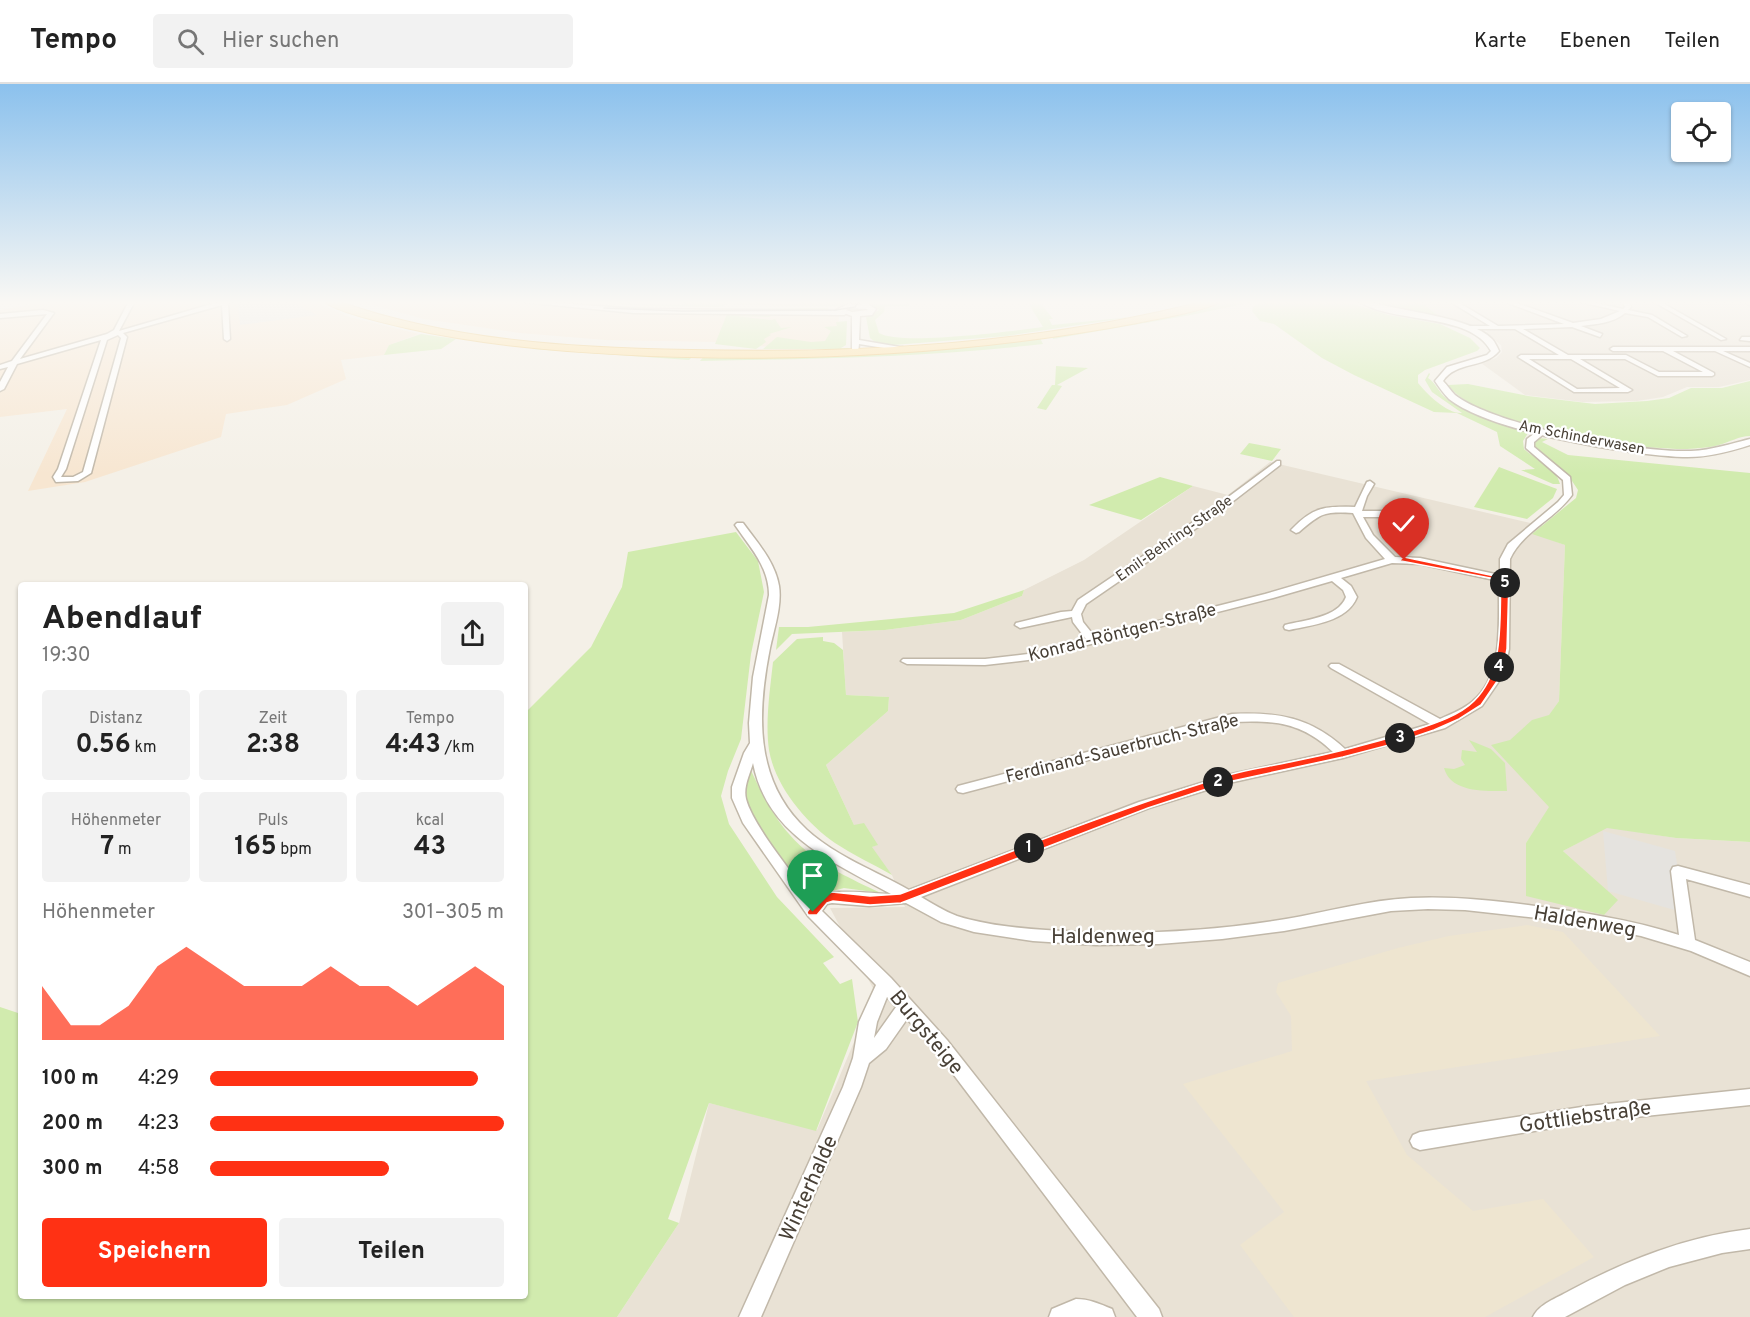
<!DOCTYPE html>
<html lang="de">
<meta charset="utf-8">
<style>
body{margin:0;font-family:Overpass,sans-serif;background:#f2f2f2;color:#222;height:100vh;display:flex;flex-direction:column;font-size:22px;white-space:nowrap}
*{box-sizing:border-box;margin:0}
p{font-size:20px;color:#767676}
.icon{flex:none;width:33px;height:33px;fill:none;stroke:currentColor;stroke-width:2;stroke-linecap:round;stroke-linejoin:round}
.map{position:relative;flex:1;overflow:hidden}
.drawer{position:absolute;left:18px;top:498px;width:510px;height:717px;display:flex;flex-direction:column;background:#fff;border-radius:6px;box-shadow:0 2px 4px #0004}
.drawer>*{flex:none}
.controls{position:absolute;left:1671px;top:18px;display:grid;gap:12px}
.controls a{display:grid;place-items:center;width:60px;height:60px;border-radius:6px;background:#fff;box-shadow:0 2px 4px #0004;font-size:30px}
.pin{position:absolute;display:grid;place-items:center;width:51px;height:51px;color:#fff;margin:-62px -26px;border-radius:50% 50% 50% 0;rotate:-45deg;box-shadow:0 0 6px #0007}
.pin .icon{rotate:45deg}
.km{position:absolute;width:30px;height:30px;margin:-15px;border-radius:50%;background:#222;color:#fff;font-size:16px;line-height:30px;text-align:center}
.round{display:grid;place-items:center;flex:none;width:63px;height:63px;border-radius:6px;background:#f2f2f2}
.overview{display:flex;align-items:center;justify-content:space-between;height:102px;padding:0 24px}
h1{font-size:33px;font-weight:700;line-height:45px}
.metrics{display:grid;grid-template-columns:repeat(3,1fr);gap:9px;height:102px;padding:6px 24px}
.metrics div{display:grid;align-content:center;border-radius:6px;background:#f2f2f2;text-align:center}
.metrics b{font-size:26px;font-weight:700}
.metrics small{font-size:16px;font-weight:400}
.metrics p{font-size:16px}
.chart{height:168px;padding:12px 24px}
.chart p{display:flex;justify-content:space-between}
.chart svg{width:100%;height:108px;margin-top:6px;fill:#ff3114;opacity:.7}
.action{display:flex;gap:12px;margin-top:auto;padding:12px 24px}
.action a{flex:1;height:69px;border-radius:6px;background:#ff3114;color:#fff;font-size:24px;font-weight:700;line-height:69px;text-align:center}
.action a+a{background:#f2f2f2;color:#222}
ul{padding:0 24px;list-style:none;font-size:20px}
li{display:grid;grid-template-columns:96px 72px 1fr;align-items:center;height:45px}
li i{height:15px;border-radius:8px;background:#ff3114}
header{display:flex;align-items:center;gap:36px;box-sizing:border-box;height:84px;padding:0 30px;background:#fff;border-bottom:2px solid #e0e0e0}
header strong{font-size:28px}
nav{display:flex;gap:33px;margin-inline-start:auto;font-size:21px}
.search{width:420px;height:54px;background:#f2f2f2;display:flex;align-items:center;gap:15px;box-sizing:border-box;padding:0 21px;border-radius:6px;color:#767676;font-size:22px}
.map>svg:first-child{display:block}
.residential{fill:#e9e2d5}
.commercial{fill:#f7e6d1}
.education{fill:#eee5d0}
.green{fill:#d1ebae}
.parking{fill:#e5e3df}
.lines{fill:none;stroke-linecap:round;stroke-linejoin:round}
.minor-casing{stroke:#c1b8a9;stroke-width:3}
.tertiary-casing{stroke:#c1b8a9;stroke-width:3}
.primary-casing{stroke:#eabd5f;stroke-width:2}
.minor{fill:#fff;fill-rule:evenodd}
.tertiary{fill:#fff;fill-rule:evenodd}
.primary{fill:#ffde96;fill-rule:evenodd}
.tram{stroke:#979797;stroke-width:1.5}
.route{fill:#ff3114;stroke:#fff;stroke-width:1.5}
.labels{text-anchor:middle;stroke-width:4.5;stroke-linejoin:round;paint-order:stroke}
.far-street-label{font-size:15px;fill:#484036;stroke:#fff}
.street-label{font-size:18px;fill:#484036;stroke:#fff}
.near-street-label{font-size:21px;fill:#484036;stroke:#fff}
</style>
<header>
<strong>Tempo</strong>
<div class="search"><svg class="icon" aria-label="search" viewBox="0 0 24 24"><circle cx="10" cy="10" r="6"/><path d="M15 15l6 6"/></svg>Hier suchen</div>
<nav><a>Karte</a><a>Ebenen</a><a>Teilen</a></nav>
</header>
<div class="map">
<svg width="1750" height="1233" viewBox="0 0 1750 1233">
<rect width="100%" height="100%" fill="#f4f0e7"/>
<!-- residential -->
<g class="residential">
<path d="M 1419,217 L 1750,217 L 1750,296 L 1719,303 L 1687,303 L 1663,313 L 1637,317 L 1582,318 L 1525,311 L 1481,279 L 1496,274 L 1502,268 L 1501,261 L 1486,249 L 1487,247 L 1440,233 Z"/>
<path d="M 1270,378 L 1543,442 L 1533,449 L 1565,461 L 1559,617 L 1549,632 L 1550,723 L 1526,759 L 1617,816 L 1563,767 L 1607,743 L 1676,754 L 1750,758 L 1750,1233 L 617,1233 L 679,1139 L 709,1019 L 817,1046 L 875,908 L 830,824 L 905,823 L 892,791 L 871,763 L 877,761 L 854,741 L 826,681 L 888,627 L 889,613 L 846,611 L 842,548 L 885,546 L 961,536 L 1022,512 L 1024,506 L 1084,476 L 1193,402 L 1228,411 Z"/>
</g>
<!-- commercial -->
<g class="commercial">
<path d="M 52,217 L 314,217 L 349,233 L 419,250 L 389,261 L 384,271 L 341,276 L 346,295 L 287,321 L 226,330 L 221,353 L 85,398 L 28,407 L 67,325 L 0,333 L 0,226 Z"/>
<path d="M 358,217 L 504,217 L 628,228 L 828,229 L 839,232 L 836,259 L 770,263 L 718,258 L 605,256 L 520,249 L 424,235 Z"/>
</g>
<!-- education -->
<path class="education" d="M 1527,841 L 1563,848 L 1660,952 L 1366,997 L 1407,1071 L 1473,1127 L 1543,1115 L 1594,1173 L 1485,1233 L 1294,1233 L 1240,1161 L 1284,1128 L 1183,1000 L 1292,967 L 1291,932 L 1276,908 L 1278,899 L 1398,864 L 1449,852 Z"/>
<!-- green -->
<g class="green">
<path d="M 619,217 L 628,217 L 632,220 L 681,221 L 684,218 L 727,217 L 724,222 L 716,223 L 627,221 L 622,220 Z"/>
<path d="M 816,217 L 845,217 L 844,221 L 836,222 L 735,221 L 736,218 L 793,220 Z"/>
<path d="M 871,217 L 875,217 L 875,220 L 902,221 L 908,217 L 909,222 L 885,222 L 884,228 L 875,236 L 879,249 C 900,262 1014,247 1043,243 L 1027,217 L 1039,217 L 1053,235 L 1049,235 L 1052,241 L 1131,233 L 1007,252 L 893,261 L 875,258 L 870,254 L 866,233 L 879,226 L 871,221 Z"/>
<path d="M 1227,217 L 1257,217 L 1191,231 L 1053,255 L 1052,252 Z"/>
<path d="M 1262,217 L 1338,217 L 1353,220 L 1389,231 L 1440,240 L 1470,254 L 1480,264 L 1477,267 L 1425,286 L 1418,291 L 1418,299 C 1427,310 1447,330 1462,329 L 1432,308 L 1425,296 L 1429,289 L 1430,290 L 1428,294 C 1436,299 1439,309 1447,315 C 1454,320 1466,326 1470,328 C 1488,340 1511,336 1528,349 L 1523,357 L 1524,365 C 1536,376 1556,383 1560,400 L 1553,400 L 1521,386 L 1535,385 L 1500,362 L 1497,348 L 1457,329 L 1434,328 L 1354,291 L 1322,274 L 1274,240 L 1260,237 L 1252,227 L 1253,223 Z"/>
<path d="M 1371,217 L 1419,217 L 1440,233 Z"/>
<path d="M 599,221 L 677,225 L 828,224 L 828,227 L 672,228 Z"/>
<path d="M 727,230 L 772,231 L 769,233 L 736,232 L 771,236 L 775,235 L 781,244 L 792,243 L 769,250 L 771,251 L 764,255 L 766,258 L 756,265 L 715,260 Z"/>
<path d="M 847,237 L 846,261 L 841,264 L 850,264 L 848,265 L 763,265 L 777,253 L 811,258 L 825,257 L 831,247 L 824,243 L 837,242 L 836,238 Z"/>
<path d="M 421,250 L 456,255 L 441,265 L 384,271 L 389,261 Z"/>
<path d="M 1040,254 L 1043,260 C 928,273 815,275 700,277 L 704,272 L 785,272 Z"/>
<path d="M 534,262 L 693,272 L 689,276 L 532,265 Z"/>
<path d="M 1056,282 L 1088,284 L 1057,301 L 1062,302 L 1046,326 L 1037,324 L 1052,301 L 1055,301 Z"/>
<path d="M 1750,297 L 1750,352 C 1739,352 1730,358 1719,361 C 1709,364 1698,364 1687,365 C 1635,366 1479,344 1448,301 L 1468,300 L 1528,312 L 1595,320 L 1647,317 L 1669,314 L 1691,304 L 1722,304 Z"/>
<path d="M 1539,354 L 1548,355 L 1542,358 L 1568,371 L 1750,389 L 1750,758 L 1676,754 L 1607,744 L 1563,767 L 1618,816 L 1604,831 L 1526,812 L 1526,759 L 1549,723 L 1491,661 L 1510,656 L 1532,636 L 1549,631 L 1559,617 L 1565,461 L 1532,450 L 1576,414 L 1578,406 L 1568,391 L 1534,365 L 1533,359 Z"/>
<path d="M 1249,359 L 1281,365 L 1272,377 L 1240,370 Z"/>
<path d="M 1499,383 L 1557,405 L 1553,414 L 1527,435 L 1474,423 Z"/>
<path d="M 1160,393 L 1193,402 L 1141,436 L 1089,421 Z"/>
<path d="M 736,448 L 758,477 L 764,508 L 751,570 L 741,655 L 728,687 L 721,712 L 729,740 L 777,813 L 834,873 L 823,879 L 840,900 L 852,895 L 858,938 L 816,1047 L 709,1019 L 668,1135 L 679,1139 L 617,1233 L 0,1233 L 0,923 L 21,930 L 21,1212 L 525,1212 L 525,629 L 591,563 L 622,503 L 628,468 Z"/>
<path d="M 1024,506 L 1022,512 L 961,536 L 885,546 L 792,550 L 776,566 L 779,543 L 808,543 L 954,529 Z"/>
<path d="M 823,553 L 823,557 L 834,559 L 843,566 L 846,611 L 889,613 L 888,627 L 826,681 L 854,741 L 864,739 L 878,761 L 872,763 L 892,791 C 873,780 853,771 835,759 C 806,739 775,702 769,666 C 765,638 770,606 773,578 L 797,555 Z"/>
<path d="M 1469,656 L 1491,665 L 1505,679 L 1507,707 C 1485,707 1451,709 1444,684 L 1454,685 L 1465,681 L 1461,675 L 1462,666 L 1477,668 Z"/>
<path d="M 749,682 C 783,758 807,775 881,809 L 844,804 L 809,813 C 793,792 744,734 743,710 C 742,701 747,690 749,682 Z"/>
</g>
<!-- parking -->
<g class="parking">
<path d="M 238,217 L 291,217 L 317,231 L 240,241 Z"/>
<path d="M 1603,747 L 1675,767 L 1685,829 L 1608,807 Z"/>
</g>
<g class="lines">
<defs>
<g id="minor">
<path d="M 129,217 L 135,217 L 119,247 L 222,217 L 232,217 L 228,219 L 230,255 L 227,257 L 224,255 L 222,221 L 123,249 L 127,253 L 91,389 L 78,397 L 56,398 L 53,393 L 58,385 L 101,256 L 17,280 L 4,305 L 0,307 L 0,298 L 8,283 L 0,285 L 0,281 L 12,277 L 47,230 L 0,234 L 0,230 L 43,226 L 54,229 L 20,275 L 107,250 L 114,246 ZM 118,251 L 121,254 L 83,388 L 73,393 L 61,393 L 66,385 L 107,256 Z"/>
<path d="M 512,217 L 535,217 L 634,225 L 844,227 L 847,229 L 844,231 L 634,229 Z"/>
<path d="M 1449,217 L 1456,217 L 1498,242 L 1564,240 L 1503,217 L 1511,217 L 1573,239 L 1601,235 L 1620,227 L 1576,217 L 1587,217 L 1623,225 L 1625,223 L 1623,217 L 1629,217 L 1631,223 L 1628,226 L 1652,231 L 1687,252 L 1682,253 L 1648,233 L 1625,229 C 1614,239 1596,240 1581,242 L 1602,250 L 1600,253 L 1572,243 L 1523,245 L 1568,271 L 1626,271 L 1659,288 L 1703,288 L 1663,267 L 1613,267 L 1610,265 L 1613,263 L 1750,263 L 1750,267 L 1723,267 L 1750,279 L 1750,283 L 1715,267 L 1673,267 L 1714,289 L 1714,291 L 1712,292 L 1658,292 L 1625,275 L 1580,275 L 1632,306 L 1628,308 L 1574,308 L 1518,273 L 1521,271 L 1559,271 L 1515,245 L 1465,245 L 1467,242 L 1490,242 ZM 1529,275 L 1571,275 L 1620,304 L 1577,305 Z"/>
<path d="M 1652,217 L 1659,217 L 1726,255 L 1721,256 Z"/>
<path d="M 1742,217 L 1750,217 L 1750,221 Z"/>
<path d="M 1742,253 L 1750,253 L 1750,257 L 1740,256 Z"/>
<path d="M 1539,346 L 1546,348 L 1534,358 L 1534,363 L 1570,393 L 1572,411 C 1555,435 1522,448 1510,475 L 1509,565 L 1504,590 L 1482,622 L 1445,644 L 1343,674 L 1229,699 L 1149,724 L 921,813 C 933,820 944,827 957,832 C 985,841 1017,844 1046,846 C 1126,852 1207,848 1286,835 C 1327,828 1368,816 1411,814 C 1450,812 1489,816 1528,821 C 1579,828 1630,835 1679,851 L 1671,787 L 1673,783 L 1678,782 L 1750,801 L 1750,813 L 1686,795 L 1695,856 L 1750,878 L 1750,892 L 1691,867 L 1641,852 L 1556,836 L 1465,826 L 1428,825 L 1391,827 L 1284,847 L 1222,855 L 1159,860 L 1096,861 L 1033,857 L 974,848 L 941,838 L 906,819 L 869,822 L 832,819 L 827,820 L 822,827 L 891,894 L 947,956 L 1159,1225 L 1162,1233 L 1137,1233 L 935,966 L 907,935 L 886,965 L 869,979 L 861,1003 L 761,1233 L 739,1233 L 843,1003 L 853,974 L 859,938 L 876,901 L 808,832 L 743,739 L 732,714 L 732,703 L 744,669 L 750,659 L 749,639 L 753,593 L 769,511 C 769,483 750,463 735,441 L 737,439 L 743,439 C 757,458 775,478 779,502 C 782,522 774,545 770,564 C 757,630 754,697 807,746 C 837,773 874,786 909,806 L 1139,718 L 1227,691 L 1333,668 C 1302,638 1274,636 1232,638 L 963,709 L 958,708 L 956,705 L 958,702 L 1232,630 C 1278,628 1310,633 1345,665 L 1430,640 L 1331,584 L 1329,582 L 1331,580 L 1339,580 L 1440,635 C 1451,630 1464,625 1473,617 C 1505,590 1498,535 1499,497 L 1420,480 L 1392,479 L 1341,494 L 1351,502 L 1357,513 C 1347,538 1312,541 1289,546 L 1285,545 L 1284,543 L 1285,541 C 1304,536 1338,534 1346,513 L 1343,506 L 1332,497 L 1273,514 L 1028,576 L 985,581 L 907,580 L 901,577 L 903,575 L 985,575 L 1028,570 L 1086,555 L 1073,538 L 1072,533 L 1020,544 L 1015,541 L 1016,539 L 1061,528 L 1072,527 L 1078,516 L 1208,428 L 1277,377 L 1280,377 L 1280,381 L 1214,432 L 1086,520 L 1081,530 L 1083,538 L 1095,553 L 1265,510 L 1385,475 L 1366,454 L 1353,429 C 1324,427 1321,429 1299,448 L 1296,449 L 1291,446 C 1313,423 1324,422 1355,423 L 1367,398 L 1370,397 L 1374,400 L 1367,412 L 1362,427 L 1418,427 L 1423,430 L 1418,433 L 1363,433 L 1373,451 L 1395,473 L 1420,474 L 1500,491 L 1500,475 L 1508,460 L 1558,418 L 1564,411 L 1563,396 L 1526,364 L 1527,355 ZM 753,679 C 767,752 834,778 891,810 C 872,810 824,802 813,817 C 795,792 753,742 746,715 C 743,703 750,690 753,679 ZM 887,913 L 896,923 L 874,954 L 877,938 Z"/>
<path d="M 1750,1005 L 1750,1021 L 1588,1038 L 1420,1066 L 1413,1063 L 1410,1057 L 1413,1051 L 1420,1048 L 1588,1022 Z"/>
<path d="M 1750,1145 L 1750,1165 L 1722,1169 L 1669,1183 L 1625,1201 L 1565,1233 L 1533,1233 C 1539,1220 1557,1214 1569,1207 C 1627,1176 1685,1153 1750,1145 Z"/>
<path d="M 1076,1215 C 1089,1215 1100,1220 1112,1225 L 1115,1233 L 1049,1233 L 1052,1225 Z"/>
</g>
<g id="tertiary">
<path d="M 861,217 L 869,217 L 869,221 L 876,225 L 872,231 L 860,232 L 859,256 L 900,263 L 903,263 L 903,267 L 859,260 L 858,269 L 852,269 L 852,232 L 836,226 L 848,220 L 862,221 ZM 849,224 L 867,225 L 868,226 L 852,228 L 846,226 Z"/>
<path d="M 1368,217 C 1399,228 1470,232 1492,255 C 1495,258 1497,263 1499,267 C 1484,285 1456,277 1443,297 C 1447,301 1451,307 1455,311 C 1495,342 1640,369 1691,367 C 1712,366 1730,360 1750,355 L 1750,361 C 1728,368 1705,374 1683,373 C 1628,371 1491,348 1449,315 C 1444,310 1439,303 1435,297 L 1447,283 L 1487,271 L 1491,267 C 1470,228 1394,240 1360,218 Z"/>
</g>
<path id="primary" d="M 323,217 L 337,217 C 450,257 572,264 691,266 C 862,270 1038,260 1205,217 L 1221,217 C 1207,227 1156,235 1137,239 C 978,269 812,278 650,272 C 568,268 485,262 406,244 C 385,239 339,229 323,217 Z"/>
</defs>
<!-- minor casing -->
<use href="#minor" class="minor-casing"/>
<!-- tertiary casing -->
<use href="#tertiary" class="tertiary-casing"/>
<!-- primary casing -->
<use href="#primary" class="primary-casing"/>
<!-- minor -->
<use href="#minor" class="minor"/>
<!-- tertiary -->
<use href="#tertiary" class="tertiary"/>
<!-- primary -->
<use href="#primary" class="primary"/>
<!-- tram -->
<path class="tram" d="M 604,224 L 682,227 L 835,226 L 855,223 L 859,217"/>
</g>
<!-- sky -->
<linearGradient id="sky" x2="0" y2="1"><stop stop-color="#8bc1ed"/><stop offset="0.56" stop-color="#faf8f4"/><stop offset="1" stop-color="#faf8f4" stop-opacity="0"/></linearGradient>
<rect width="1750" height="390" fill="url(#sky)"/>
<!-- route -->
<path class="route" d="M 1404,473 L 1509,495 L 1507,565 L 1502,590 L 1481,621 L 1459,635 L 1434,646 L 1393,660 L 1343,673 L 1228,698 L 1148,724 L 901,819 L 870,821 L 833,817 L 827,819 L 817,831 L 808,831 L 807,828 L 818,813 L 832,808 L 870,812 L 900,810 C 1006,770 1111,727 1219,694 C 1242,686 1267,683 1290,678 C 1330,670 1370,660 1409,648 C 1430,641 1458,633 1474,617 C 1505,587 1499,536 1501,496 L 1401,477 L 1400,476 Z"/>
<g class="labels">
<!-- far-street labels -->
<g class="far-street-label">
<text transform="translate(1582 353) rotate(11)" y="5">Am Schinderwasen</text>
<text transform="translate(1174 454) rotate(-35)" y="5">Emil-Behring-Straße</text>
</g>
<!-- street labels -->
<g class="street-label">
<text transform="translate(1122 548) rotate(-14)" y="6">Konrad-Röntgen-Straße</text>
<text transform="translate(1122 664) rotate(-14)" y="6">Ferdinand-Sauerbruch-Straße</text>
</g>
<!-- near-street labels -->
<g class="near-street-label">
<text transform="translate(1585 837) rotate(10)" y="7">Haldenweg</text>
<text x="1103" y="859">Haldenweg</text>
<text transform="translate(927 948) rotate(50)" y="7">Burgsteige</text>
<text transform="translate(1585 1032) rotate(-8)" y="7">Gottliebstraße</text>
<text transform="translate(808 1104) rotate(-66)" y="7">Winterhalde</text>
</g>
</g>
</svg>
<div class="controls">
<a><svg class="icon" aria-label="locate" viewBox="0 0 24 24"><circle cx="12" cy="12" r="6"/><path d="M12 2v4M12 18v4M2 12h4M18 12h4"/></svg></a>
</div>
<div class="pin" style="left:813px;top:828px;background:#1e9e55"><svg class="icon" aria-label="arrive" viewBox="0 0 24 24"><path d="M6 21V4h12l-3 4 3 4H6"/></svg></div>
<div class="pin" style="left:1404px;top:476px;background:#d93025"><svg class="icon" aria-label="check" viewBox="0 0 24 24"><path d="M5 12l5 5 9-10"/></svg></div>
<b class="km" style="left:1029px;top:764px">1</b>
<b class="km" style="left:1218px;top:698px">2</b>
<b class="km" style="left:1400px;top:654px">3</b>
<b class="km" style="left:1499px;top:583px">4</b>
<b class="km" style="left:1505px;top:499px">5</b>
<section class="drawer">
<div class="overview"><div><h1>Abendlauf</h1><p>19:30</p></div><a class="round"><svg class="icon" aria-label="share" viewBox="0 0 24 24"><path d="M12 15V3M7 8l5-5 5 5M5 13v7h14v-7"/></svg></a></div>
<div class="metrics">
<div><p>Distanz</p><b>0.56<small> km</small></b></div>
<div><p>Zeit</p><b>2:38</b></div>
<div><p>Tempo</p><b>4:43<small> /km</small></b></div>
</div>
<div class="metrics">
<div><p>Höhenmeter</p><b>7<small> m</small></b></div>
<div><p>Puls</p><b>165<small> bpm</small></b></div>
<div><p>kcal</p><b>43</b></div>
</div>
<div class="chart"><p><span>Höhenmeter</span>301–305 m</p>
<svg viewBox="0 0 160 44" preserveAspectRatio="none"><path d="M0 44V22L10 38L20 38L30 30L40 14L50 6L60 14L70 22L80 22L90 22L100 14L110 22L120 22L130 30L140 22L150 14L160 22V44z"/></svg>
</div>
<ul>
<li><b>100 m</b>4:29<i style="width:91%"></i></li>
<li><b>200 m</b>4:23<i style="width:100%"></i></li>
<li><b>300 m</b>4:58<i style="width:61%"></i></li>
</ul>
<div class="action"><a>Speichern</a><a>Teilen</a></div>
</section>
</div>
